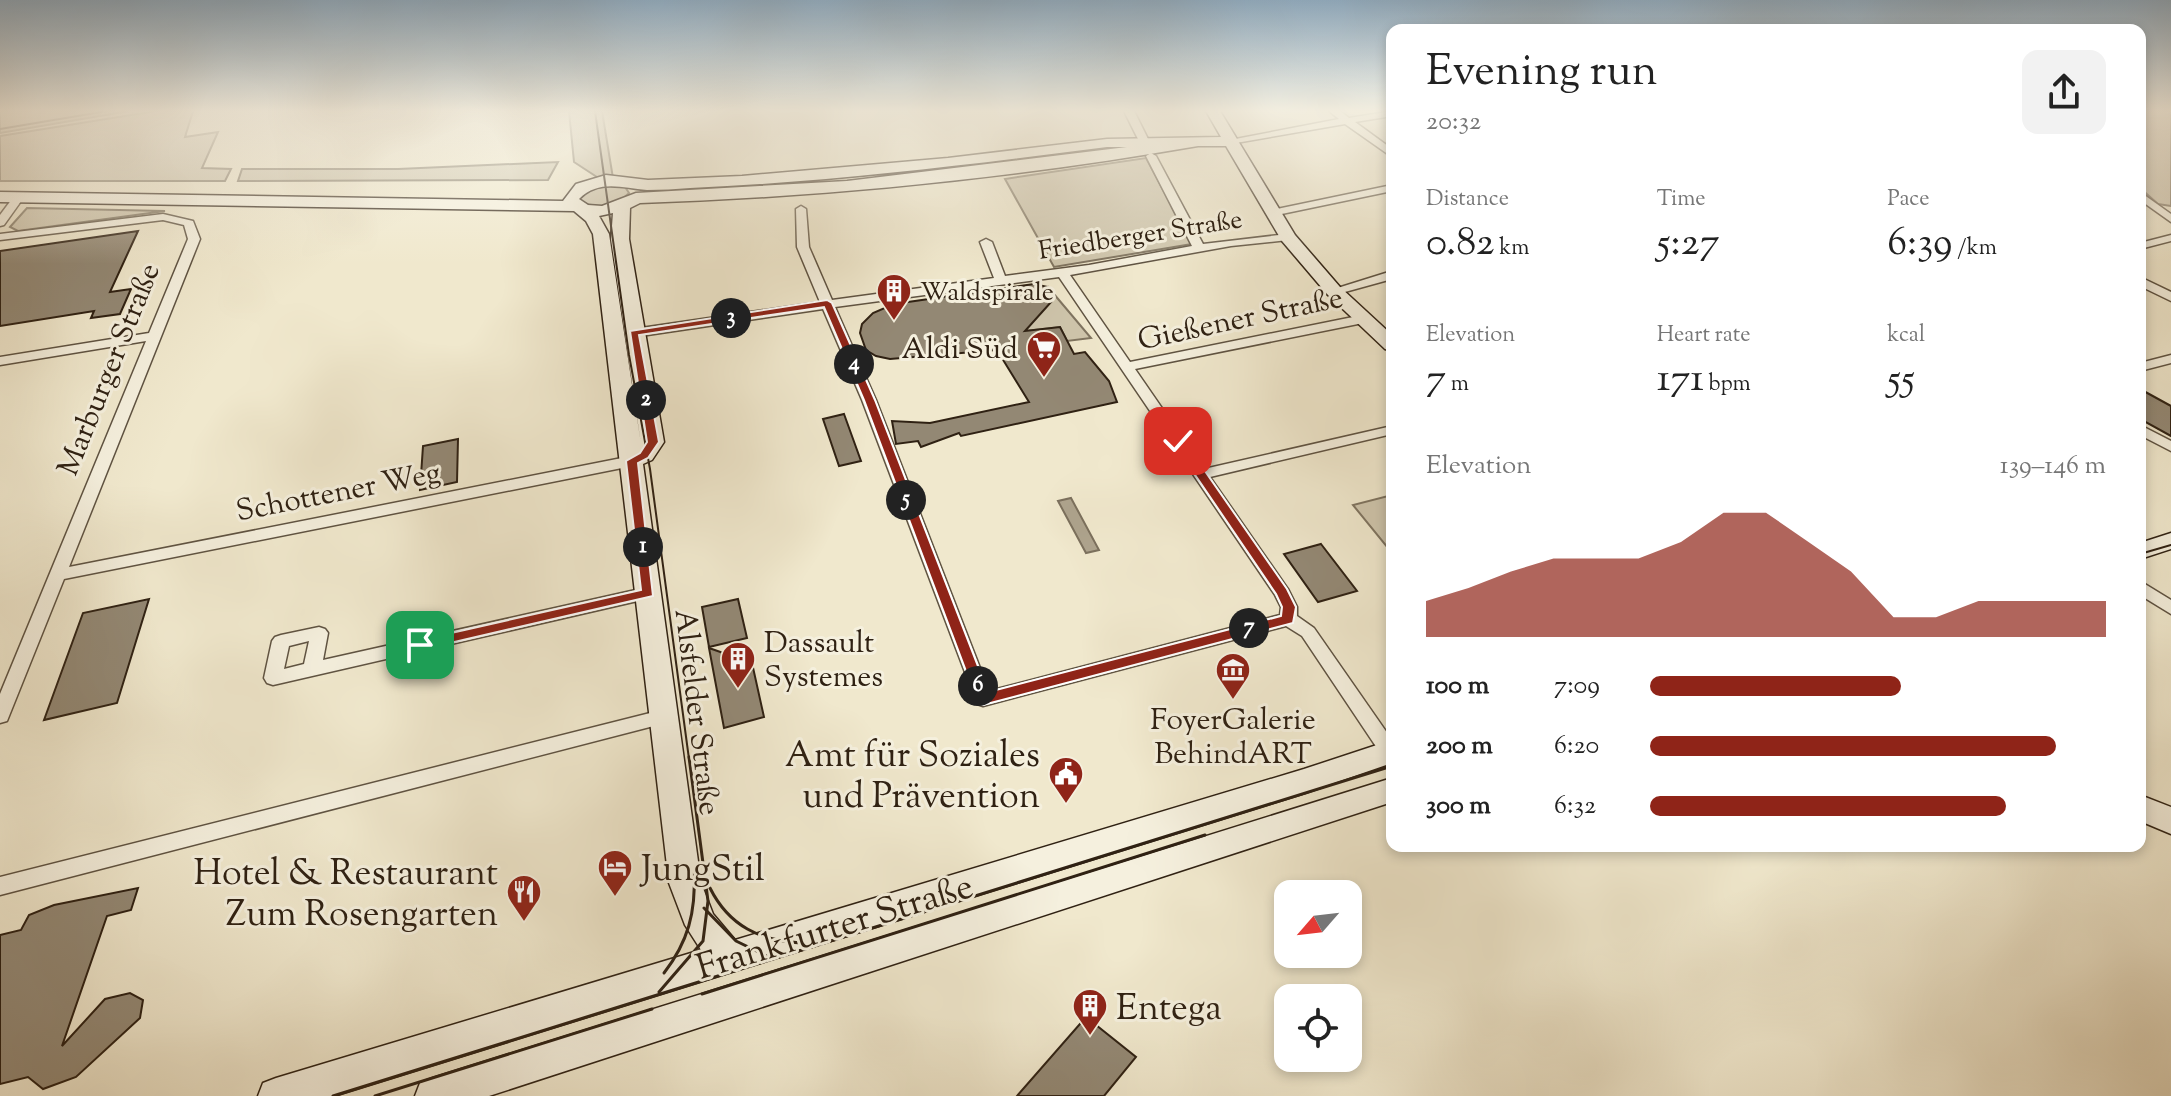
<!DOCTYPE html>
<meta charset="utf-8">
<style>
body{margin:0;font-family:"Sorts Mill Goudy",serif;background:#f2f2f2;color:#222;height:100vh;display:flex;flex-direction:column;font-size:30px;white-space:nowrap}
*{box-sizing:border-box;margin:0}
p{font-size:26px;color:#767676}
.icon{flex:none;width:44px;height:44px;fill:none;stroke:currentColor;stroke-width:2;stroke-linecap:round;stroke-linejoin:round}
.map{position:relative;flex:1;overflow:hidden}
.details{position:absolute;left:1386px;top:24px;width:760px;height:828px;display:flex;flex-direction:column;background:#fff;border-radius:16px;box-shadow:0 4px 12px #0003}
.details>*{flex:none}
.needle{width:52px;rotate:242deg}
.controls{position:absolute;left:1274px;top:880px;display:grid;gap:16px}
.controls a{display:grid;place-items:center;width:88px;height:88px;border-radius:16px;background:#fff;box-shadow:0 4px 12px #0003;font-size:40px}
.pin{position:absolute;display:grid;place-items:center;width:68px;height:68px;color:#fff;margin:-34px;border-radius:16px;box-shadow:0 4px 12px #0006}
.km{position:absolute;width:40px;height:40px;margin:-20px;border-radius:50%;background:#222;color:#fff;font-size:22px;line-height:40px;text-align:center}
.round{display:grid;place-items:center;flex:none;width:84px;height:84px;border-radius:16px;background:#f2f2f2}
.head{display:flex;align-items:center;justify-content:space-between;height:136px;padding:0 40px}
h1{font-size:44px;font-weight:600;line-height:60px}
.metrics{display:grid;grid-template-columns:repeat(3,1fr);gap:12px;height:136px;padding:8px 40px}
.metrics div{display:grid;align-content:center}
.metrics b{font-size:40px;font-weight:600}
.metrics small{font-size:22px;font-weight:400}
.metrics p{font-size:22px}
.chart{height:224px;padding:16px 40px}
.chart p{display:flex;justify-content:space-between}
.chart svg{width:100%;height:144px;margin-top:8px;fill:#8f2418;opacity:.7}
ul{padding:0 40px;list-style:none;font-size:26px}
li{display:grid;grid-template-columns:128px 96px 1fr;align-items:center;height:60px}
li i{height:20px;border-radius:10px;background:#8f2418}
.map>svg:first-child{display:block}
.green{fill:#cfc6ad;stroke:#7f7460;stroke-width:2}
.water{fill:#aea48e;stroke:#7b705d;stroke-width:2}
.building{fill:#938874;stroke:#2f2113;stroke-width:2}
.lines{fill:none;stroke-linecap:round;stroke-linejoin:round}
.street-casing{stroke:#5f5342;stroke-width:3}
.secondary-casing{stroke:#2f2113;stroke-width:3}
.street{fill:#f5f0de;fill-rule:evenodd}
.secondary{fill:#f5f0de;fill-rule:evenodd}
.tram-far1{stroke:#2f2113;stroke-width:2}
.tram{stroke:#2f2113;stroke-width:3}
.route{fill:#8f2418;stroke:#fff;stroke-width:2}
.labels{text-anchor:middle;stroke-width:6;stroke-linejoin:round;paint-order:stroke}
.far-street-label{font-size:26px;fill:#2f2113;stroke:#f5f0de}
.far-poi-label{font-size:26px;fill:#2f2113;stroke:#f5f0de;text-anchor:start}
.street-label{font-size:30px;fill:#2f2113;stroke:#f5f0de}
.poi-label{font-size:30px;fill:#2f2113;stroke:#f5f0de;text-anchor:end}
.near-poi-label{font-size:36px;fill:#2f2113;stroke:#f5f0de;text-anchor:end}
.near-street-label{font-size:36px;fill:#2f2113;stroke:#f5f0de}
</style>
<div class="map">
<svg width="2171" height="1096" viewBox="0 0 2171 1096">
<rect width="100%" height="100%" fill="#f0e8cd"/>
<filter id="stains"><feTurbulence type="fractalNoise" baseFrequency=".0025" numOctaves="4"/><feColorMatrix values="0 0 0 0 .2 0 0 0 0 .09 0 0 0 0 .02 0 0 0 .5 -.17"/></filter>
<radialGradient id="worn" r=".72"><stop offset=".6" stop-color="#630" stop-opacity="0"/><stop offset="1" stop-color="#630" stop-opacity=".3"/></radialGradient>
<!-- green -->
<g class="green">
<path d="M 0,111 L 129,111 L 0,133 Z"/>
<path d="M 156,111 L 193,111 L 185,137 L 218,132 L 202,168 L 231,169 L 225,181 L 0,181 L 0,136 Z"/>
<path d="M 569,111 L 602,111 L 613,178 L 600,179 L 574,162 Z"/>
<path d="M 2140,111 L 2171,111 L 2171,206 L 2158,204 L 2140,188 Z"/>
<path d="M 1146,158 L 1192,244 L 1054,267 L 1005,179 Z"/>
<path d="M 558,162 L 548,180 L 238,181 L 242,169 L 398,169 Z"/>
<path d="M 603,184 L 625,187 L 629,193 C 617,207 592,210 578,199 L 578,196 Z"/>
<path d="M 27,208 L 165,211 L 18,231 L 10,227 Z"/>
<path d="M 1048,287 L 1091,338 L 1067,341 L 1060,327 L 997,334 Z"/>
<path d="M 1392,495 L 1392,553 L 1353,505 Z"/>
</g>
<!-- water -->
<path class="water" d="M 1071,498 L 1099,550 L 1086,553 L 1058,501 Z"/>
<!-- building -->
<g class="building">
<path d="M 138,231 L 110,292 L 131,289 L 120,314 L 91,318 L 94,311 L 0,326 L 0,251 Z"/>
<path d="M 1034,284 L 1048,287 L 1052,301 L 1025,331 L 1060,327 L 1074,354 L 1085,352 L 1109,381 L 1117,402 L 961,436 L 959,433 L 921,447 L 918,441 L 896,444 L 892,421 L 930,423 L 1029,402 L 997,350 L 890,359 L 876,356 L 866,350 L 860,333 L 862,324 L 873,313 L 894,304 Z"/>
<path d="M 2140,389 L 2171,406 L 2171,436 L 2140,419 Z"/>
<path d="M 844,414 L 861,461 L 839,466 L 823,419 Z"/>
<path d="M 458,439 L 457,482 L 420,490 L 423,446 Z"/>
<path d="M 1321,544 L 1357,591 L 1318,602 L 1284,554 Z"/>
<path d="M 149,599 L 117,703 L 44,720 L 83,613 Z"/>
<path d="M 738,599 L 747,638 L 709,647 L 702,607 Z"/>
<path d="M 709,648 L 752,663 L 764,717 L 724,728 Z"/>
<path d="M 138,888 L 131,910 L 107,916 L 62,1046 L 105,999 L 130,993 L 143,1000 L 140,1018 L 76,1077 L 43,1089 L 28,1077 L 0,1084 L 0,935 L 21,930 L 29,915 L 54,905 Z"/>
<path d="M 1086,1017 L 1136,1057 L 1104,1096 L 1017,1096 Z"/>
</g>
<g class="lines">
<defs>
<g id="street">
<path d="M 1124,111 L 1134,111 L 1153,149 L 1152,151 L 1143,149 Z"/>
<path d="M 1329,111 L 1340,111 L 1349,118 L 1392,111 L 1392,116 L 1355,122 L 1392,149 L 1392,157 L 1345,124 L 1230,144 L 1225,141 L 1339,119 Z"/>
<path d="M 1151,153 L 1156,156 L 1203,244 L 1288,234 L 1294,237 L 1288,240 L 1231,246 L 1070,275 L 1130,362 L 1363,315 L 1369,319 L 1363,323 L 1135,369 L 1204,469 L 1392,426 L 1392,434 L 1210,477 L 1288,589 L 1297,607 L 1297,616 L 1314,628 L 1392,740 L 1392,759 L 1383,757 L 1302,636 L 1286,626 L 983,706 L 977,704 L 862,400 L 823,309 L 634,337 L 628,333 L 634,329 L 820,302 L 797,247 L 796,209 L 801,206 L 806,209 L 809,247 L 832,300 L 994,278 L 980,242 L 986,239 L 992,242 L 1005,276 L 1089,265 L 1192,246 L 1146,156 ZM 1059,277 L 1275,595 L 1281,607 L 1280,615 L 989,691 L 876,400 L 835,307 Z"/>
<path d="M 1392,185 L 1392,191 L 1272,216 L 1266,213 L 1272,210 Z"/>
<path d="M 2140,192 L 2171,214 L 2171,222 L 2140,200 Z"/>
<path d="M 15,195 L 24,197 L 4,225 L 0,226 L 0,215 Z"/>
<path d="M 163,214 L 193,221 L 200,239 L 69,567 L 632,456 L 639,461 L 632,466 L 64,579 L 9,716 L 7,721 L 0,723 L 0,694 L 146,341 L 0,365 L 0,357 L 149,333 L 188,239 L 184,225 L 163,220 L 0,240 L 0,234 Z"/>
<path d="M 2171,235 L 2171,241 L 2140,249 L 2140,243 Z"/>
<path d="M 1392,271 L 1392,279 L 1334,295 L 1328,291 Z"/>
<path d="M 2140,277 L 2171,292 L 2171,301 L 2140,286 Z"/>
<path d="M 2171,355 L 2171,363 L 2140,371 L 2140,363 Z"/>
<path d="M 2140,425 L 2171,441 L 2171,451 L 2140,435 Z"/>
<path d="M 2140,581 L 2171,600 L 2171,614 L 2140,595 Z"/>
<path d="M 649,587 L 657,593 L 655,597 L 273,685 L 267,683 L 264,678 L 272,641 L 275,637 L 281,635 L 319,627 L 325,629 L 328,633 L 323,660 ZM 309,641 L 304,664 L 284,669 L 289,646 Z"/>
<path d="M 666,709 L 673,711 L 675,716 L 673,721 L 0,895 L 0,877 Z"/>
</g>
<g id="secondary">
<path d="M 1206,111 L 1220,111 L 1295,235 L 1340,287 L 1392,335 L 1392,351 L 1385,349 L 1328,295 L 1282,241 L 1226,146 L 1198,146 C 1014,178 826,197 640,203 L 630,208 L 629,239 L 664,442 L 652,460 L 643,464 L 701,883 L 713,914 L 735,940 L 1304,769 L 1392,740 L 1392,763 L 1305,793 L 334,1096 L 258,1096 L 263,1083 L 276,1078 L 701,950 L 685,925 L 669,883 L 593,234 L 586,221 L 574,211 L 0,202 L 0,192 L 563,201 L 576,184 L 606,175 L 648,180 L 742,176 L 948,158 L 1107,139 L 1221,137 ZM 1107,147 L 1127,147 L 847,181 L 636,193 L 602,206 L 588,205 L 579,199 C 599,179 622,188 647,190 C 661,190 676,189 690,188 C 829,182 968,165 1107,147 ZM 613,213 L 611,239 L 641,444 L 609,234 L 599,216 Z"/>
<path d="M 2171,533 L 2171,549 L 2140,559 L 2140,543 Z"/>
<path d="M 1392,778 L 1392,802 L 489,1096 L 415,1096 L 420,1083 L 433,1078 Z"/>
<path d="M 2140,795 L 2171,807 L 2171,834 L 2140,821 Z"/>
</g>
</defs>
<!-- street casing -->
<use href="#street" class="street-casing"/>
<!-- secondary casing -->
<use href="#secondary" class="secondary-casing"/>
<!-- street -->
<use href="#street" class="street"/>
<!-- secondary -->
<use href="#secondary" class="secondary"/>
<!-- tram-far1 -->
<g class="tram-far1">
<path d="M 595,111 L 629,355 L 650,469 L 689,759"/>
<path d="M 0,129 L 107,111"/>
<path d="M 2140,554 L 2171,545"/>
</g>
<!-- tram -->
<g class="tram">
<path d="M 710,888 C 729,926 760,941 802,943"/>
<path d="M 704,908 L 736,941 L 773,959"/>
<path d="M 664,973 C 688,942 696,912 694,873"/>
<path d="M 659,992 L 703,941 L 708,901 L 689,757"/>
<path d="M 702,994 L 1205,835"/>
<path d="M 333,1096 L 1392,766"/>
<path d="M 375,1096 L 652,1009"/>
</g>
</g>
<!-- sky -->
<linearGradient id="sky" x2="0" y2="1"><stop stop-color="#91aec4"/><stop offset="0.42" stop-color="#f8f5e8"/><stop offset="1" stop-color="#f8f5e8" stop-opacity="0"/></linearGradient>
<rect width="2171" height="264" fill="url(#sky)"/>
<!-- route -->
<path class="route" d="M 827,300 L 832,303 L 875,400 L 988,692 L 1281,616 L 1282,607 L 1276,594 L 1172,441 L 1178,437 L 1182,438 L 1287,589 L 1296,607 L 1293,623 L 983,705 L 978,703 L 864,400 L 824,307 L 639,335 L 659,442 L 648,458 L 638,463 L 653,596 L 420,650 L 415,648 L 413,645 L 420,640 L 641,590 L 626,461 L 640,453 L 647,442 L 630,331 Z"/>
<!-- icons -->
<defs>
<symbol id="building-pin" viewBox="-11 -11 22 30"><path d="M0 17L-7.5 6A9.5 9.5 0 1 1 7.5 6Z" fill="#8f2418" stroke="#f5f0de"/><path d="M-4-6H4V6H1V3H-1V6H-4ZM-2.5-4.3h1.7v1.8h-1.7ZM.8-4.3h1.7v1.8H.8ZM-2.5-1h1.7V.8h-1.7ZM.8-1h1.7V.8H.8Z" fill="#fff"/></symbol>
<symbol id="supermarket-pin" viewBox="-11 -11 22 30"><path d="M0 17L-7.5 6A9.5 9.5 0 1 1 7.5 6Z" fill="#8f2418" stroke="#f5f0de"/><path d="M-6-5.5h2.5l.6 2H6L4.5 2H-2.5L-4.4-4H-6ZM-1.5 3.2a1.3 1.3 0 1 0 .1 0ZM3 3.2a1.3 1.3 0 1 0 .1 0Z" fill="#fff"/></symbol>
<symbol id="museum-pin" viewBox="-11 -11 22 30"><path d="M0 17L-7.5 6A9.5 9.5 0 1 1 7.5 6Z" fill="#8f2418" stroke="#f5f0de"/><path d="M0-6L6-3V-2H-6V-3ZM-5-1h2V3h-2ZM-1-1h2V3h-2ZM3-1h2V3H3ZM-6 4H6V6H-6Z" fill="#fff"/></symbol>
<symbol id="civic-pin" viewBox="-11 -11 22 30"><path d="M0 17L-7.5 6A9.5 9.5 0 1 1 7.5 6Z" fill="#8f2418" stroke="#f5f0de"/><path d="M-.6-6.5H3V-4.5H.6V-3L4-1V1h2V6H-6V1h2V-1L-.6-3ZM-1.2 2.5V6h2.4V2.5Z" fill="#fff"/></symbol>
<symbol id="hotel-pin" viewBox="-11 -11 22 30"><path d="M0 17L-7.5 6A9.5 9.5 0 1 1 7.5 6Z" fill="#8f2418" stroke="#f5f0de"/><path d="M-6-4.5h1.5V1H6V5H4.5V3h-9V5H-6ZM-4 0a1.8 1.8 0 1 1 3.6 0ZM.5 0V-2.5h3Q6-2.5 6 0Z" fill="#fff"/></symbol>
<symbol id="restaurant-pin" viewBox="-11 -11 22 30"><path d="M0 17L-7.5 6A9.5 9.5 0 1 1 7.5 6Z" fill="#8f2418" stroke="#f5f0de"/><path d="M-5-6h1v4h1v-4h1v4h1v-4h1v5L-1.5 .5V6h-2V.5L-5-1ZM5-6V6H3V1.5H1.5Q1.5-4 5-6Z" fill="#fff"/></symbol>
</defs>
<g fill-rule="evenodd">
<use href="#building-pin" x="874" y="271" width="40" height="54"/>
<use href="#supermarket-pin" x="1024" y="328" width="40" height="54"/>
<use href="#building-pin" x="718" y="639" width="40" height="54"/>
<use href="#museum-pin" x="1213" y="650" width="40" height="54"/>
<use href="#civic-pin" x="1046" y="754" width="40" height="54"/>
<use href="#hotel-pin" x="595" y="847" width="40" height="54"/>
<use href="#restaurant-pin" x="504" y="872" width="40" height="54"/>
<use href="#building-pin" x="1070" y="986" width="40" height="54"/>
</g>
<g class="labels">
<!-- far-street labels -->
<g class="far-street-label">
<text transform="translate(1140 234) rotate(-9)" y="9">Friedberger Straße</text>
</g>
<!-- far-poi labels -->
<g class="far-poi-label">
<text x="920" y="300">Waldspirale</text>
</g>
<!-- street labels -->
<g class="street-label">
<text transform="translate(1240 318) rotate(-12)" y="10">Gießener Straße</text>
<text transform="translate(108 369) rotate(-68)" y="10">Marburger Straße</text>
<text transform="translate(338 491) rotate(-11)" y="10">Schottener Weg</text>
<text transform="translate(698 712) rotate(83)" y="10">Alsfelder Straße</text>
</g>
<!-- poi labels -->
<g class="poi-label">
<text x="1018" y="358">Aldi Süd</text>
<text x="764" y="652" text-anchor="start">Dassault<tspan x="764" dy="34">Systemes</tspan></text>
<text x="1233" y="729" text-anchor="middle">FoyerGalerie<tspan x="1233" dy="34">BehindART</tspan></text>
</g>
<!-- near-poi labels -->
<g class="near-poi-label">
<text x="1040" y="766">Amt für Soziales<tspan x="1040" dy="41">und Prävention</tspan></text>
<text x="641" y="880" text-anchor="start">JungStil</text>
<text x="498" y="884">Hotel &amp; Restaurant<tspan x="498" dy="41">Zum Rosengarten</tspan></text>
<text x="1116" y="1019" text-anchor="start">Entega</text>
</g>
<!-- near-street labels -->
<g class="near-street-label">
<text transform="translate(834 925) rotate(-17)" y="13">Frankfurter Straße</text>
</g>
</g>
<rect width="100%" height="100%" filter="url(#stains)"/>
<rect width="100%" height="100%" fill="url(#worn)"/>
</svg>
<div class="controls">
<a><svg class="needle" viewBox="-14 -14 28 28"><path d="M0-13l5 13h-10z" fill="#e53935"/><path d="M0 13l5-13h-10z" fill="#767676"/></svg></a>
<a><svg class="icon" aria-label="locate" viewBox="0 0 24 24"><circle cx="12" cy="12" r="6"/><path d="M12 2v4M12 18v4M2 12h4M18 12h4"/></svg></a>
</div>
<div class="pin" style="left:420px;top:645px;background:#1e9e55"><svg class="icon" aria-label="arrive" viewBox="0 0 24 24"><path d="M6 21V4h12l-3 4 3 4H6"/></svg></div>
<div class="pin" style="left:1178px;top:441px;background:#d93025"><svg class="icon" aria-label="check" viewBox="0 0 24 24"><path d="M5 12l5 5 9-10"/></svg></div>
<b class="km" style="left:643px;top:547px">1</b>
<b class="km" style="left:646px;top:400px">2</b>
<b class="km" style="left:731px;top:318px">3</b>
<b class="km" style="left:854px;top:364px">4</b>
<b class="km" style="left:906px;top:500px">5</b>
<b class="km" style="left:978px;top:686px">6</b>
<b class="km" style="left:1249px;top:628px">7</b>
<section class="details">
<div class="head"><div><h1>Evening run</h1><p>20:32</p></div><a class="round"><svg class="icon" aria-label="share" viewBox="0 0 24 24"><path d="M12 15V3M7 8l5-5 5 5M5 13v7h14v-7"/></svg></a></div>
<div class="metrics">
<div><p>Distance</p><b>0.82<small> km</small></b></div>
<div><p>Time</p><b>5:27</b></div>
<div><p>Pace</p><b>6:39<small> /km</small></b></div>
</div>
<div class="metrics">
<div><p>Elevation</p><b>7<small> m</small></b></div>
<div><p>Heart rate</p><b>171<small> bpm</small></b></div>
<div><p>kcal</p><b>55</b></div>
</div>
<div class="chart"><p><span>Elevation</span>139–146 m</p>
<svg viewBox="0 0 160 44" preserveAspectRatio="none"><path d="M0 44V33L10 29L20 24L30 20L40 20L50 20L60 15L70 6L80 6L90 15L100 24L110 38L120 38L130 33L140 33L150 33L160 33V44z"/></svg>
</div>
<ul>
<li><b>100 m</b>7:09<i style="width:55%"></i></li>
<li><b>200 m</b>6:20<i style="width:89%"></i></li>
<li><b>300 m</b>6:32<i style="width:78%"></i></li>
</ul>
</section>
</div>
